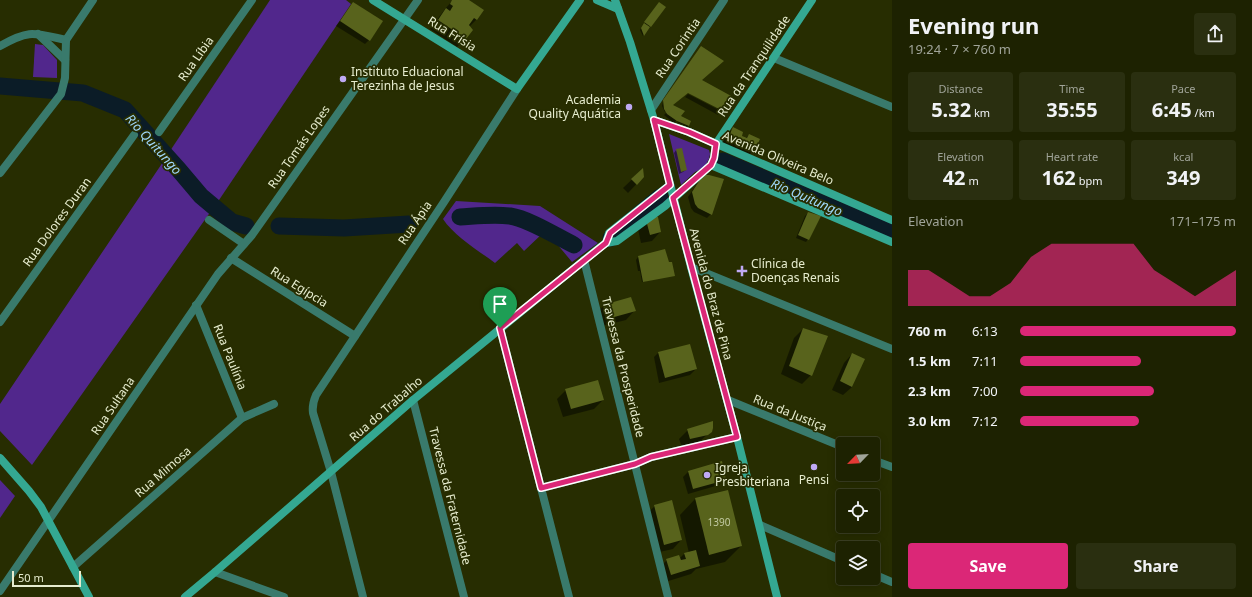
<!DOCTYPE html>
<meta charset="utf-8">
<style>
body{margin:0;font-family:"Noto Sans",sans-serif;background:#2a2f10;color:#f1f3f6;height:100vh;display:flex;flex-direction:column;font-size:15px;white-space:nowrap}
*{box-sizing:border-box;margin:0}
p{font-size:13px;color:#a0a499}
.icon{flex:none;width:22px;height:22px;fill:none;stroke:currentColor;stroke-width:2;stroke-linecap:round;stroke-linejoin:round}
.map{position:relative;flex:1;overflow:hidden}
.sheet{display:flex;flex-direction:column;background:#1d2201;width:360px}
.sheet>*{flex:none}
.needle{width:26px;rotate:245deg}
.buttons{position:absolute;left:836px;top:437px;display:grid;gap:8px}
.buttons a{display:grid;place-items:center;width:44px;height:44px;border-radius:4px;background:#1d2201;box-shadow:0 2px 10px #0003,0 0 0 1px #3b3f23;font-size:20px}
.scale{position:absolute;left:12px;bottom:10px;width:69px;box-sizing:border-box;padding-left:4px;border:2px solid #e6ecce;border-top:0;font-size:11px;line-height:14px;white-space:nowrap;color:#e6ecce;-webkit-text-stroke:3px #272d01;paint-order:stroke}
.pin{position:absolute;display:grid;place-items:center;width:34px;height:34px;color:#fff;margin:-41px -17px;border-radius:50% 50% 50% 0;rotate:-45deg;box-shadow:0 0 4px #0007}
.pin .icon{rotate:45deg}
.round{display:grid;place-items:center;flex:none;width:42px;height:42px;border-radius:4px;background:#2a2f10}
.head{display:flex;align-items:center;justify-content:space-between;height:68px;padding:0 16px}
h1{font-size:22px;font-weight:700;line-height:30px}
.figures{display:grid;grid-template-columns:repeat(3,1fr);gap:6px;height:68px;padding:4px 16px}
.figures div{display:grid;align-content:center;border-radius:4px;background:#2a2f10;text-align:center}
.figures b{font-size:20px;font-weight:700}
.figures small{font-size:11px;font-weight:400}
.figures p{font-size:11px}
.chart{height:112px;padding:8px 16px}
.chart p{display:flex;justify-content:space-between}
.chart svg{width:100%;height:72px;margin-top:4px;fill:#db2777;opacity:.7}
.primary-button{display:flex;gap:8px;margin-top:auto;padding:8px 16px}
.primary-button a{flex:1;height:46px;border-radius:4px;background:#db2777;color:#fff;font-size:16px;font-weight:700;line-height:46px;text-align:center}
.primary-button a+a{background:#2a2f10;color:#f1f3f6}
ul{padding:0 16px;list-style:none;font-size:13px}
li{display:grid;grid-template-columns:64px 48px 1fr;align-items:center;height:30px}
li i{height:10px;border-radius:5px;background:#db2777}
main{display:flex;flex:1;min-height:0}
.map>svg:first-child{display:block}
.green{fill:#51278c}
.shadow{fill:#0007}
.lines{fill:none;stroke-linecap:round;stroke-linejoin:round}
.river{stroke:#0b1c27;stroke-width:17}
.building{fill:#58631c}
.street{stroke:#397a6c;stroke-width:8}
.secondary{stroke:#34a892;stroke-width:8}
.route-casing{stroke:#fff;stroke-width:8}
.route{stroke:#db2777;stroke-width:5}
.poi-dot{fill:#bfa9f4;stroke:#272d01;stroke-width:1.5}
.labels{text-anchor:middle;stroke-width:3.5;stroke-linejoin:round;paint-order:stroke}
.number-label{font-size:10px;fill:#c2caa2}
.street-label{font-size:12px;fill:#e6ecce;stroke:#272d01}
.poi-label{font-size:12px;fill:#e6ecce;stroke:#272d01;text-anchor:start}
.water-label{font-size:13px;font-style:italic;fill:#9fd6f9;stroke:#272d01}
</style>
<main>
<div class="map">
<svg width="892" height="597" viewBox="0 0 892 597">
<rect width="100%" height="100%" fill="#272d01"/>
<!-- green -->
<g class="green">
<path d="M 270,0 L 346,0 L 351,4 L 217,203 L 168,154 Z"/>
<path d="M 35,44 L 43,45 L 57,60 L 57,78 L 33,77 Z"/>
<path d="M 669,134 L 709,150 L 710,154 L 709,159 L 704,168 L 695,172 L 681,185 Z"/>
<path d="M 163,162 L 193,196 L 211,211 L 32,465 L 0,431 L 0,404 Z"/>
<path d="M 456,201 L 540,206 L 598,243 L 572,262 L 552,238 L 543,233 L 524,251 L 517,243 L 495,263 C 479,251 454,236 443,219 Z"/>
<path d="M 0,480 L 15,496 L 0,518 Z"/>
</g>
<!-- shadow -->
<g class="shadow">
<path d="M 453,0 L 467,0 L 483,10 L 476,20 L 469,27 L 466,38 L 457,47 L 430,29 L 445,9 Z"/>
<path d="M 659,3 L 650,26 L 643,36 L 640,30 Z"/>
<path d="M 353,4 L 369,40 L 365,44 L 336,26 Z"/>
<path d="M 689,64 L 700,81 L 731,97 L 718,115 L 685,97 L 688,94 L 717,109 L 717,107 L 688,92 L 672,105 L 684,111 L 674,123 L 664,115 L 668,111 L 667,109 L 665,112 L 662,106 L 663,102 Z"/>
<path d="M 681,118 L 690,122 L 688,127 L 677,122 Z"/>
<path d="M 733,129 L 741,136 L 746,138 L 749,135 L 759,139 L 754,150 L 746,158 L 720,147 L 724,137 Z"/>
<path d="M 676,150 L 686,170 L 683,172 L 679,174 L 674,153 Z"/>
<path d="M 642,170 L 643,177 L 628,193 L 623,188 Z"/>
<path d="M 699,181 L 711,214 L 707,218 L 694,212 L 691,208 L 688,197 Z"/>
<path d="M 808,213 L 808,239 L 806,242 L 796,238 L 805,216 Z"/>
<path d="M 657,218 L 660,232 L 652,241 L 641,243 L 638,229 Z"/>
<path d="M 638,257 L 668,262 L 674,275 L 642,282 L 640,271 L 638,271 L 636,260 Z"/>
<path d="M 631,298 L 634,311 L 626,320 L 598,327 L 595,315 L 603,306 Z"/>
<path d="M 803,329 L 811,375 L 802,384 L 781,374 L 794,338 Z"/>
<path d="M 689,345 L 696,369 L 690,375 L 659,383 L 654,357 L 658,353 Z"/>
<path d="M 852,354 L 864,359 L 852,387 L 843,395 L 832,390 L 844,363 Z"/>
<path d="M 566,390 L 603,400 L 594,409 L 563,417 L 557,399 Z"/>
<path d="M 688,430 L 711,431 L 698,443 L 682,447 L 679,439 Z"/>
<path d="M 689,471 L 725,479 L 719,485 L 688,494 L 683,477 Z"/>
<path d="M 695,499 L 741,546 L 725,562 L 696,569 L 691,574 L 662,583 L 658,569 L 667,560 L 679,559 L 684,554 L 689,553 L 680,515 Z"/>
<path d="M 655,506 L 681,540 L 673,549 L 655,553 L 646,514 Z"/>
</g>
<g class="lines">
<!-- river -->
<g class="river">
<path d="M 0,86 L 83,93 L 125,110 L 179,170 L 201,196 L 232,222 L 246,226"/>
<path d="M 723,161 L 892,233"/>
<path d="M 460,217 C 477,216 493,214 510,216 C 529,219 556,236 574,245"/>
<path d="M 279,226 L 344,228 L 409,224"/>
<path d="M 611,238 L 660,197"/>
</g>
</g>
<!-- building -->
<g class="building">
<path d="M 452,0 L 469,0 L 484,10 L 477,20 L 474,18 L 469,25 L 473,30 L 466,39 L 438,20 L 446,8 L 450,11 L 453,6 L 450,4 Z"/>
<path d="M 353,2 L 383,21 L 370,41 L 340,21 Z"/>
<path d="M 659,2 L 666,7 L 651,27 L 644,22 Z"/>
<path d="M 644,23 L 650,27 L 644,36 L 641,28 Z"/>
<path d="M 701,46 L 724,61 L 702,80 L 733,97 L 723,111 L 688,93 L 673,105 L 685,111 L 681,116 L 691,121 L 689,126 L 677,121 L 667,114 L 664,109 L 663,100 Z"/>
<path d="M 733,127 L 743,132 L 742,136 L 747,138 L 749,134 L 760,139 L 755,150 L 728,138 Z"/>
<path d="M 682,148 L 687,170 L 681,172 L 676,149 Z"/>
<path d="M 643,168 L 644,177 L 637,185 L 631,179 Z"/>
<path d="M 703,175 L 709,175 L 724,179 L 712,215 L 698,208 L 695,204 L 692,192 Z"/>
<path d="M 808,212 L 821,216 L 809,240 L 798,235 Z"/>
<path d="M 656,216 L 658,217 L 661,232 L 650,235 L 646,220 Z"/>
<path d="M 665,249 L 669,262 L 672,262 L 675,276 L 643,282 L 638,256 Z"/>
<path d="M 631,297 L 636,311 L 607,319 L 603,305 Z"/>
<path d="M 803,328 L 828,336 L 812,376 L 789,366 Z"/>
<path d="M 690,344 L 697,369 L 665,378 L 658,352 Z"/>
<path d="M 852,353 L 865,359 L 852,387 L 840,381 Z"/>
<path d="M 598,380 L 604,400 L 571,409 L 565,389 Z"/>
<path d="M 713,421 L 713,428 L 712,432 L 708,435 L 690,439 L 687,429 Z"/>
<path d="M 722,461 L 726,480 L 693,489 L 688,471 Z"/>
<path d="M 728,490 L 742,546 L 709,555 L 695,498 Z"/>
<path d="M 672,500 L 682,540 L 664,545 L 654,505 Z"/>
<path d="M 696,550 L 700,566 L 671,575 L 666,559 L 679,555 L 681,560 L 686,559 L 684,553 Z"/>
</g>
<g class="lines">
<!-- street -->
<g class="street">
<path d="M 38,34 L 65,60"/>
<path d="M 66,40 L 93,0"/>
<path d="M 0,46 C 30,29 34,33 66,40"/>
<path d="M 774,58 L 892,107"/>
<path d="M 651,110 L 724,0"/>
<path d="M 159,132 L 252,0"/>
<path d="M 0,173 L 61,94 L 65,78 L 66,40"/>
<path d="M 209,220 L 244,244"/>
<path d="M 231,258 L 355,336"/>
<path d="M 584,260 L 668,597"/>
<path d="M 691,267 L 892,349"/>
<path d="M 196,305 L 242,418"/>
<path d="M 0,322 L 134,135"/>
<path d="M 500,328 L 569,597"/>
<path d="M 413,400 L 464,597"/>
<path d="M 728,400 L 843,447"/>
<path d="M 873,460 L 892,467"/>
<path d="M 541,488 L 635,464 L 651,457 L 737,437"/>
<path d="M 760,525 L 843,561"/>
<path d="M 73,567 L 242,418 L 274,404"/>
<path d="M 215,572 L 284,597"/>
<path d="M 873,574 L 892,582"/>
<path d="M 0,591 L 218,274 L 252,235 L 418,0"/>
<path d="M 363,597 L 331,472 L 313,413 C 312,406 313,402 316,395 L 444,202 L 517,89"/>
</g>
<!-- secondary -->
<g class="secondary">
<path d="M 373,0 L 517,89 L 580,0"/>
<path d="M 597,0 L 618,9"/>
<path d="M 615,0 L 630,42 L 654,120 L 691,267 L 737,437 L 777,597"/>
<path d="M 654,120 L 689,132 L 892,220"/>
<path d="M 711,165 L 892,242"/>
<path d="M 606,243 L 609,233 L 670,185"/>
<path d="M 0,458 L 29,491 L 41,507 L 89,597"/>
<path d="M 185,597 L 215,572 L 413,400 L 599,248 L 606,243 L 617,241 L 665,206 L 711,165 L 714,159 L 716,144 L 812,0"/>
</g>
</g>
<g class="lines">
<defs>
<path id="route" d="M 654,120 L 689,132 L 716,144 L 714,158 L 711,165 L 673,198 L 737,437 L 651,457 L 635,464 L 541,488 L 500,328 L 606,243 L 610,233 L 670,185 Z"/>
</defs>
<!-- route casing -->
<use href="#route" class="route-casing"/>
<!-- route -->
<use href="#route" class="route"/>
</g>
<!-- markers -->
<g class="poi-dot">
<circle cx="343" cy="79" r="4"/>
<circle cx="629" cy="107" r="4"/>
<path d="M740 265h4v4h4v4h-4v4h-4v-4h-4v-4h4z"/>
<circle cx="814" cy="467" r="4"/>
<circle cx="707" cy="475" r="4"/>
</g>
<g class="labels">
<!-- number labels -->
<g class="number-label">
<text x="719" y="526">1390</text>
</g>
<!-- street labels -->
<g class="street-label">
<text transform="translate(452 34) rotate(32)" y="4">Rua Frísia</text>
<text transform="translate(678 48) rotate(-56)" y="4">Rua Corintia</text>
<text transform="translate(196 59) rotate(-55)" y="4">Rua Líbia</text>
<text transform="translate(754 66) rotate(-56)" y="4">Rua da Tranquilidade</text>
<text transform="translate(299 147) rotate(-55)" y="4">Rua Tomás Lopes</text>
<text transform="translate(778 158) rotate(23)" y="4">Avenida Oliveira Belo</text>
<text transform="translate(57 222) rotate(-54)" y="4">Rua Dolores Duran</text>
<text transform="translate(415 223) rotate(-56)" y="4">Rua Ápia</text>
<text transform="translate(299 287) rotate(32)" y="4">Rua Egípcia</text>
<text transform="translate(711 294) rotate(75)" y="4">Avenida do Braz de Pina</text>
<text transform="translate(230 357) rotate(68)" y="4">Rua Paulínia</text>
<text transform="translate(623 367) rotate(76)" y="4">Travessa da Prosperidade</text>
<text transform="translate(113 406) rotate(-56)" y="4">Rua Sultana</text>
<text transform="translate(386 409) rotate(-41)" y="4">Rua do Trabalho</text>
<text transform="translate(790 413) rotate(22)" y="4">Rua da Justiça</text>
<text transform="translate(163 472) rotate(-41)" y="4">Rua Mimosa</text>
<text transform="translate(450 496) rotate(76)" y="4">Travessa da Fraternidade</text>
</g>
<!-- poi labels -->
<g class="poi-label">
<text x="351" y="76">Instituto Eduacional<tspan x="351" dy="14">Terezinha de Jesus</tspan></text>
<text x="621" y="104" text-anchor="end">Academia<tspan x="621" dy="14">Quality Aquática</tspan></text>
<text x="751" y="268">Clínica de<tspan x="751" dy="14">Doenças Renais</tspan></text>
<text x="715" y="472">Igreja<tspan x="715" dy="14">Presbiteriana</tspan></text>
<text x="814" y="484" text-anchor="middle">Pensi</text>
</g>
<!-- water labels -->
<g class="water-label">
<text transform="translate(154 144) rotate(48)" y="5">Rio Quitungo</text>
<text transform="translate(807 197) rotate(23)" y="5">Rio Quitungo</text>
</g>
</g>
</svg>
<div class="buttons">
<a><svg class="needle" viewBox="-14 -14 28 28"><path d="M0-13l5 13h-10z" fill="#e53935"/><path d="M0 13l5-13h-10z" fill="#a0a499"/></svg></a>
<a><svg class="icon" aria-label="locate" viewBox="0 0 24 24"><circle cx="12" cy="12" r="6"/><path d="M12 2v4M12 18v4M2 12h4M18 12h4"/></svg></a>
<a><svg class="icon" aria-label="layers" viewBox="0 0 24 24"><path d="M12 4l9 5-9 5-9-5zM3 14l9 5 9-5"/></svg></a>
</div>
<div class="scale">50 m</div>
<div class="pin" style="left:500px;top:328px;background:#1e9e55"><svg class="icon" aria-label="arrive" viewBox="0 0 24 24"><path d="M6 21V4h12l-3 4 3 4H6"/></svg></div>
</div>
<section class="sheet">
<div class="head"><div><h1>Evening run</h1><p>19:24 · 7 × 760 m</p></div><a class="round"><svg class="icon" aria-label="share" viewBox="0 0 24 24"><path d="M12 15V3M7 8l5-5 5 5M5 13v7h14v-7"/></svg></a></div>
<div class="figures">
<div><p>Distance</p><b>5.32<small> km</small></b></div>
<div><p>Time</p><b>35:55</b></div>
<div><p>Pace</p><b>6:45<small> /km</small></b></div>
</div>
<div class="figures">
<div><p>Elevation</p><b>42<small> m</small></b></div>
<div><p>Heart rate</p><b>162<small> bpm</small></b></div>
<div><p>kcal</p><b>349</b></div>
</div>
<div class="chart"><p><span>Elevation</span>171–175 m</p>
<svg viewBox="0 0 160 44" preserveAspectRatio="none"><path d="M0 44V22L10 22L20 30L30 38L40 38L50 30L60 14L70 6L80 6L90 6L100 6L110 6L120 22L130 30L140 38L150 30L160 22V44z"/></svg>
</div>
<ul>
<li><b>760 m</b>6:13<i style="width:100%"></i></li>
<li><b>1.5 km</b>7:11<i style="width:56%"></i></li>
<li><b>2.3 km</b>7:00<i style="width:62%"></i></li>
<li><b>3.0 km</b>7:12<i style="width:55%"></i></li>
</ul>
<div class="primary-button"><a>Save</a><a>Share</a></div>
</section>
</main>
